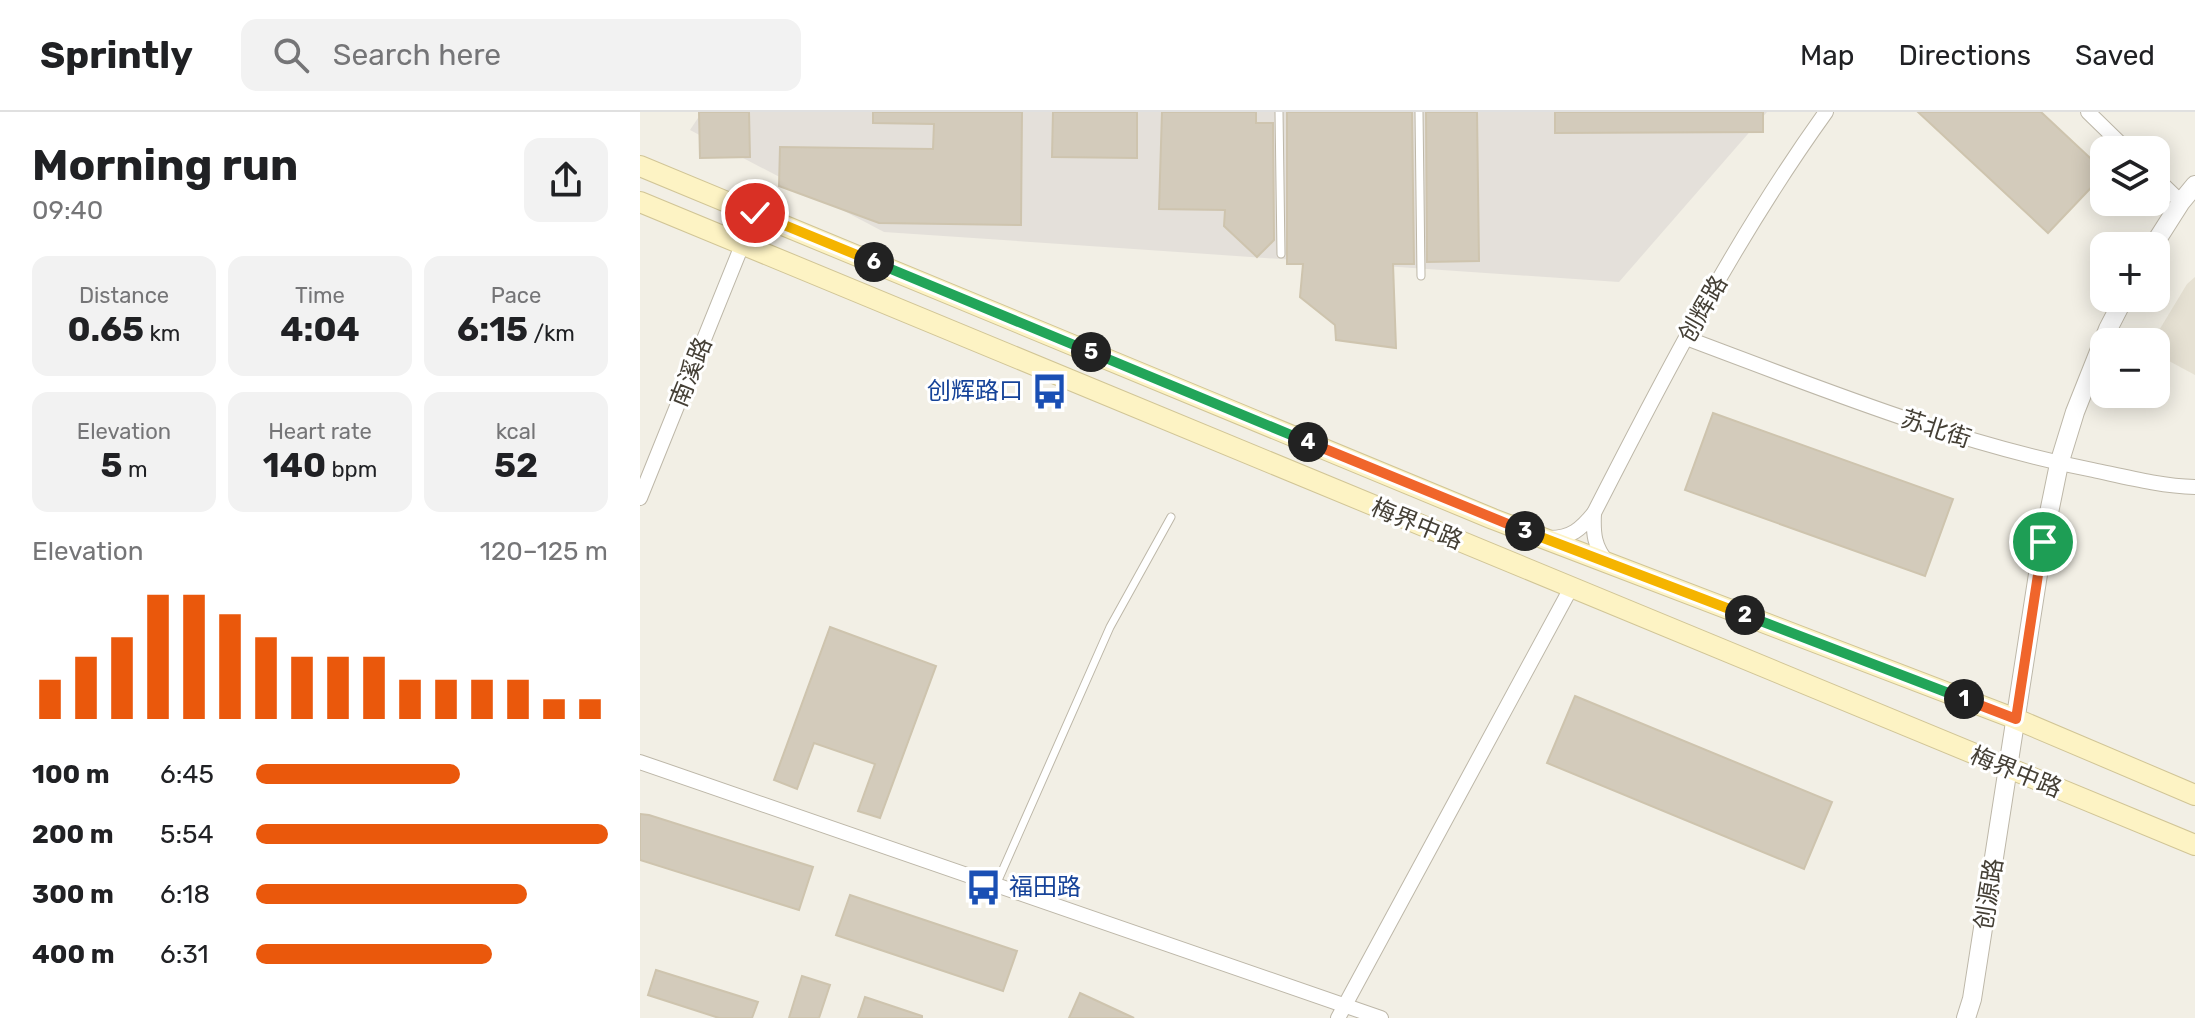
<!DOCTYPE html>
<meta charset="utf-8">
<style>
body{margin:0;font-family:Rubik,"Noto Sans SC",sans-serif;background:#f2f2f2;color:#202124;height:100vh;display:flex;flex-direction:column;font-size:30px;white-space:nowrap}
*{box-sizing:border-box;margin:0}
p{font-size:26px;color:#757577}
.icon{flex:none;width:44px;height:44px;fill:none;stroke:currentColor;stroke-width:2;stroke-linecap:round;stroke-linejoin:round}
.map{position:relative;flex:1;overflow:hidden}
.details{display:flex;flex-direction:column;background:#fff;width:640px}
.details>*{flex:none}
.tools{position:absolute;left:1450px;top:24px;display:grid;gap:16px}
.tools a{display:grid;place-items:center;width:80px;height:80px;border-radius:16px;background:#fff;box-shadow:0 4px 20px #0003;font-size:40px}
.pin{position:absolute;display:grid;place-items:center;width:68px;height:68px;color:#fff;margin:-34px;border:4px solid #fff;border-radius:50%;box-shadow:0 2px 8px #0007}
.km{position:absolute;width:40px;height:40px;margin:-20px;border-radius:50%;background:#222;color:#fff;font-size:22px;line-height:40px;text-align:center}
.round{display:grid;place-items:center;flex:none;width:84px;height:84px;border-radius:16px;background:#f2f2f2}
.head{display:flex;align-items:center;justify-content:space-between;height:136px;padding:0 32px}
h1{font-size:44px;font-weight:700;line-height:60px}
.stats{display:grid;grid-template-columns:repeat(3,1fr);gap:12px;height:136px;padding:8px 32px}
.stats div{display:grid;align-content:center;border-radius:16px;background:#f2f2f2;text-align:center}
.stats b{font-size:34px;font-weight:700}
.stats small{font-size:22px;font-weight:400}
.stats p{font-size:22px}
.chart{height:224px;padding:16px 32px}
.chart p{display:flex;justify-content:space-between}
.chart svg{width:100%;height:144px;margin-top:8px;stroke:#ea580c;stroke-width:6}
ul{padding:0 32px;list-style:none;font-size:26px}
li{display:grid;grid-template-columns:128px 96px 1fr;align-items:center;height:60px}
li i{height:20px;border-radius:10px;background:#ea580c}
header{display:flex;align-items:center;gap:48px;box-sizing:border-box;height:112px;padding:0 40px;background:#fff;border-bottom:2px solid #e0e0e0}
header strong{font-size:38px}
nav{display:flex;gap:44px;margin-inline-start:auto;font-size:28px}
.search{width:560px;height:72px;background:#f2f2f2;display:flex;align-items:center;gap:20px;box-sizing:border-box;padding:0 28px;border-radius:16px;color:#757577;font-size:30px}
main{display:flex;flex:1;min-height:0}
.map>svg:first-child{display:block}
.residential{fill:#e6e1d3}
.industrial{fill:#e4e0da}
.building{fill:#d3cbbb;stroke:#cec4ae;stroke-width:2}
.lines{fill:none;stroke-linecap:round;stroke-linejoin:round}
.service-casing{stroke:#bdb7a8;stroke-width:9}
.minor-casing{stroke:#bdb7a8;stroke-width:16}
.tertiary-casing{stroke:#bdb7a8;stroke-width:20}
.secondary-casing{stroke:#d1c596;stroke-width:22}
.service{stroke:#fff;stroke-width:7}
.minor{stroke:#fff;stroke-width:14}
.tertiary{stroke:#fff;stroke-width:18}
.secondary{stroke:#fdf3c4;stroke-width:20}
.split-1-casing{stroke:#fff;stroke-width:16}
.split-2-casing{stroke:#fff;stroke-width:16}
.split-3-casing{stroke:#fff;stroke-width:16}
.split-4-casing{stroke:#fff;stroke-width:16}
.split-5-casing{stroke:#fff;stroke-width:16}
.split-6-casing{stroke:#fff;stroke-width:16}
.split-7-casing{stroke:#fff;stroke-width:16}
.split-1{stroke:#f0652b;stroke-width:10}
.split-2{stroke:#22a559;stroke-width:10}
.split-3{stroke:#f5b400;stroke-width:10}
.split-4{stroke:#f0652b;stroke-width:10}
.split-5{stroke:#22a559;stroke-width:10}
.split-6{stroke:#22a559;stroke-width:10}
.split-7{stroke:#f5b400;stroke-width:10}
.labels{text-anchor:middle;stroke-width:6;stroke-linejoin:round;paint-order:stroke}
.street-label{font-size:24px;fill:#443f35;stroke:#fff}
.transit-label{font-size:24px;fill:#164399;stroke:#fff;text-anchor:end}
</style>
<header>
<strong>Sprintly</strong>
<div class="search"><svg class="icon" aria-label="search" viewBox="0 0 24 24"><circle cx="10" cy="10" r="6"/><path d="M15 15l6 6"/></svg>Search here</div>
<nav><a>Map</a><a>Directions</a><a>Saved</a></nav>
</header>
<main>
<section class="details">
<div class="head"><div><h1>Morning run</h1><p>09:40</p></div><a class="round"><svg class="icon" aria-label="share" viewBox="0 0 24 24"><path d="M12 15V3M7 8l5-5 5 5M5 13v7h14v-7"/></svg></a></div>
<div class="stats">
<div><p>Distance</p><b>0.65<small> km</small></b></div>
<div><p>Time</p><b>4:04</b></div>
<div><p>Pace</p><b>6:15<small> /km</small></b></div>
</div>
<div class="stats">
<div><p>Elevation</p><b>5<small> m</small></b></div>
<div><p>Heart rate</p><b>140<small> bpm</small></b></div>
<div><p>kcal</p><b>52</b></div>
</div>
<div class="chart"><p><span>Elevation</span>120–125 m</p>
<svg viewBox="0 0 160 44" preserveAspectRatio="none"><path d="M5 44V32M15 44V25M25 44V19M35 44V6M45 44V6M55 44V12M65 44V19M75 44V25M85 44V25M95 44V25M105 44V32M115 44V32M125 44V32M135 44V32M145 44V38M155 44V38"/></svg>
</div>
<ul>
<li><b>100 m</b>6:45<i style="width:58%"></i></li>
<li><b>200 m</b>5:54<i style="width:100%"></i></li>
<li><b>300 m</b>6:18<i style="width:77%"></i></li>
<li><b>400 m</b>6:31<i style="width:67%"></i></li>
</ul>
</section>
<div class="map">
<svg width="1555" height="906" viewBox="0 0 1555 906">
<rect width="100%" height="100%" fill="#f2efe5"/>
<!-- residential -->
<path class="residential" d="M 1555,165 L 1555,263 L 1516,242 L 1516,230 L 1512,230 L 1547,172 Z"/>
<!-- industrial -->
<path class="industrial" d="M 62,0 L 1127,0 L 979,170 L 244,120 L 50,18 Z"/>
<!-- building -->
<g class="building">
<path d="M 59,0 L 109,0 L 110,45 L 60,46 Z"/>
<path d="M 233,0 L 382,0 L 381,113 L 239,111 L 139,74 L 140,35 L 293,37 L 294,12 L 233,11 Z"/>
<path d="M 413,0 L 497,0 L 497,46 L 412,45 Z"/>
<path d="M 522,0 L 616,0 L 616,11 L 633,11 L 634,128 L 617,145 L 584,114 L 585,98 L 519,97 Z"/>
<path d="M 647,0 L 772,0 L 774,152 L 753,152 L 756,236 L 696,228 L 695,213 L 660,185 L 663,152 L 647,152 Z"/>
<path d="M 786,0 L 837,0 L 839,149 L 787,150 Z"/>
<path d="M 915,0 L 1123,0 L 1123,20 L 915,21 Z"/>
<path d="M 1278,0 L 1401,0 L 1464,59 L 1464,62 L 1408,121 Z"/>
<path d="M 1073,301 L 1313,387 L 1285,464 L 1045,378 Z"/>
<path d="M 190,515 L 296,554 L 240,706 L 218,699 L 235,652 L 174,631 L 157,677 L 134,668 Z"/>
<path d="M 935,584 L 1192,690 L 1164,757 L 907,651 Z"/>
<path d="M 0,702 L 9,703 L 173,755 L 159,798 L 0,748 Z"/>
<path d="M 210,783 L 377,839 L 363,879 L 196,823 Z"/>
<path d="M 16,858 L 118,890 L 112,906 L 79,906 L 8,883 Z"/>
<path d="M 162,864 L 190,873 L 179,906 L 149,906 Z"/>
<path d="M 440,881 L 494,906 L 429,906 Z"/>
<path d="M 225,885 L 282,904 L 282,906 L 218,906 Z"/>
</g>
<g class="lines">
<defs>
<g id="service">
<path d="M 639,0 L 641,142"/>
<path d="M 779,0 L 781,164"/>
<path d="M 356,773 L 470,515 L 531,405"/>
</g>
<g id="minor">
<path d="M 1448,0 L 1487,38"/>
<path d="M 1516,66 L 1541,90"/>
<path d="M 1046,226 C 1180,276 1312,330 1453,358 C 1486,365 1521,374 1555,375"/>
<path d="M 0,386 L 115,101"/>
<path d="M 954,401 C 1024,264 1096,125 1186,0"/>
<path d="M 910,426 C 931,426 941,417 954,401 C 953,421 954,435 968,451"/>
<path d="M 0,650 L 741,906"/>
<path d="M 698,906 L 931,476"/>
</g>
<g id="tertiary">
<path d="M 1513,134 L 1541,90 L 1555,73"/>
<path d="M 1326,906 L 1332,887 L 1403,430 L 1419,352 L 1435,300 L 1468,217 L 1484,186"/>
</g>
<g id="secondary">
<path d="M 0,54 L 853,407 L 1376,607 L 1555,683"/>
<path d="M 0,90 L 1555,733"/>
</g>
</defs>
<!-- service casing -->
<use href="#service" class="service-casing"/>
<!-- minor casing -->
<use href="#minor" class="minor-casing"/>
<!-- tertiary casing -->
<use href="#tertiary" class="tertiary-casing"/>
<!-- secondary casing -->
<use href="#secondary" class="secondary-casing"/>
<!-- service -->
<use href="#service" class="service"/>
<!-- minor -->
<use href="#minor" class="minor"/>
<!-- tertiary -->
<use href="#tertiary" class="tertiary"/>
<!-- secondary -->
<use href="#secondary" class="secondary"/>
</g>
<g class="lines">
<defs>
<path id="split-1" d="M 1324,587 L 1376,607 L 1403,430"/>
<path id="split-2" d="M 1105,503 L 1324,587"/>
<path id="split-3" d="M 885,419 L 1105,503"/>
<path id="split-4" d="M 668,330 L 885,419"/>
<path id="split-5" d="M 451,240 L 668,330"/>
<path id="split-6" d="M 234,150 L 451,240"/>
<path id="split-7" d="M 115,101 L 234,150"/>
</defs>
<!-- split-1 casing -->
<use href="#split-1" class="split-1-casing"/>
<!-- split-2 casing -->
<use href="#split-2" class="split-2-casing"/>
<!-- split-3 casing -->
<use href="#split-3" class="split-3-casing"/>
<!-- split-4 casing -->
<use href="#split-4" class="split-4-casing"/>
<!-- split-5 casing -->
<use href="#split-5" class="split-5-casing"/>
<!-- split-6 casing -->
<use href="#split-6" class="split-6-casing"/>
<!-- split-7 casing -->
<use href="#split-7" class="split-7-casing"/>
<!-- split-1 -->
<use href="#split-1" class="split-1"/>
<!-- split-2 -->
<use href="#split-2" class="split-2"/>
<!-- split-3 -->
<use href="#split-3" class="split-3"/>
<!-- split-4 -->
<use href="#split-4" class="split-4"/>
<!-- split-5 -->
<use href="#split-5" class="split-5"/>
<!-- split-6 -->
<use href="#split-6" class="split-6"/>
<!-- split-7 -->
<use href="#split-7" class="split-7"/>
</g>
<!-- icons -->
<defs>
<symbol id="bus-bare" viewBox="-9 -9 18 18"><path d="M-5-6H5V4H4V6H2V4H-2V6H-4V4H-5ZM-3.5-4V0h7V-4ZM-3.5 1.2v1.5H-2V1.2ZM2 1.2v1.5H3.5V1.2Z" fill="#1a4fb4" stroke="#fff" stroke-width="2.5" paint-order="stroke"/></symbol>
</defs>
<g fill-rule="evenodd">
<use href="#bus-bare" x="384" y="254" width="51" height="51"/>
<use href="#bus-bare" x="318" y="750" width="51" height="51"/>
</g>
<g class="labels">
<!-- street labels -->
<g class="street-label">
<text transform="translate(1063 197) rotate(-60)" y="8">创辉路</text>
<text transform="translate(51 260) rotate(-68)" y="8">南溪路</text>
<text transform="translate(1296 317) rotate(18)" y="8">苏北街</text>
<text transform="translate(777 412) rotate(22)" y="8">梅界中路</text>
<text transform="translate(1376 660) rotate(22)" y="8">梅界中路</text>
<text transform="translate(1349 782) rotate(-81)" y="8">创源路</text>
</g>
<!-- transit labels -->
<g class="transit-label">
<text x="383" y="287">创辉路口</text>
<text x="369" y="783" text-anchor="start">福田路</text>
</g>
</g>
</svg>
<div class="tools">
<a><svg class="icon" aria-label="layers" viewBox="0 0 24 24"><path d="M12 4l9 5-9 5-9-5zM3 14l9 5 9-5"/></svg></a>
<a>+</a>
<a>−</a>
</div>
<div class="pin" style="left:1403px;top:430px;background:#1e9e55"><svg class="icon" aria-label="arrive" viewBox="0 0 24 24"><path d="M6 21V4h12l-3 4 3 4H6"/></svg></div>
<div class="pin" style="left:115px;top:101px;background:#d93025"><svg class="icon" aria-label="check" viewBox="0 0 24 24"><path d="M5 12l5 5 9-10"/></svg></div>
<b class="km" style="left:1324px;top:587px">1</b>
<b class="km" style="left:1105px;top:503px">2</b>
<b class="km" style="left:885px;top:419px">3</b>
<b class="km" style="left:668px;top:330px">4</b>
<b class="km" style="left:451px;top:240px">5</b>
<b class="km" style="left:234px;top:150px">6</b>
</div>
</main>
